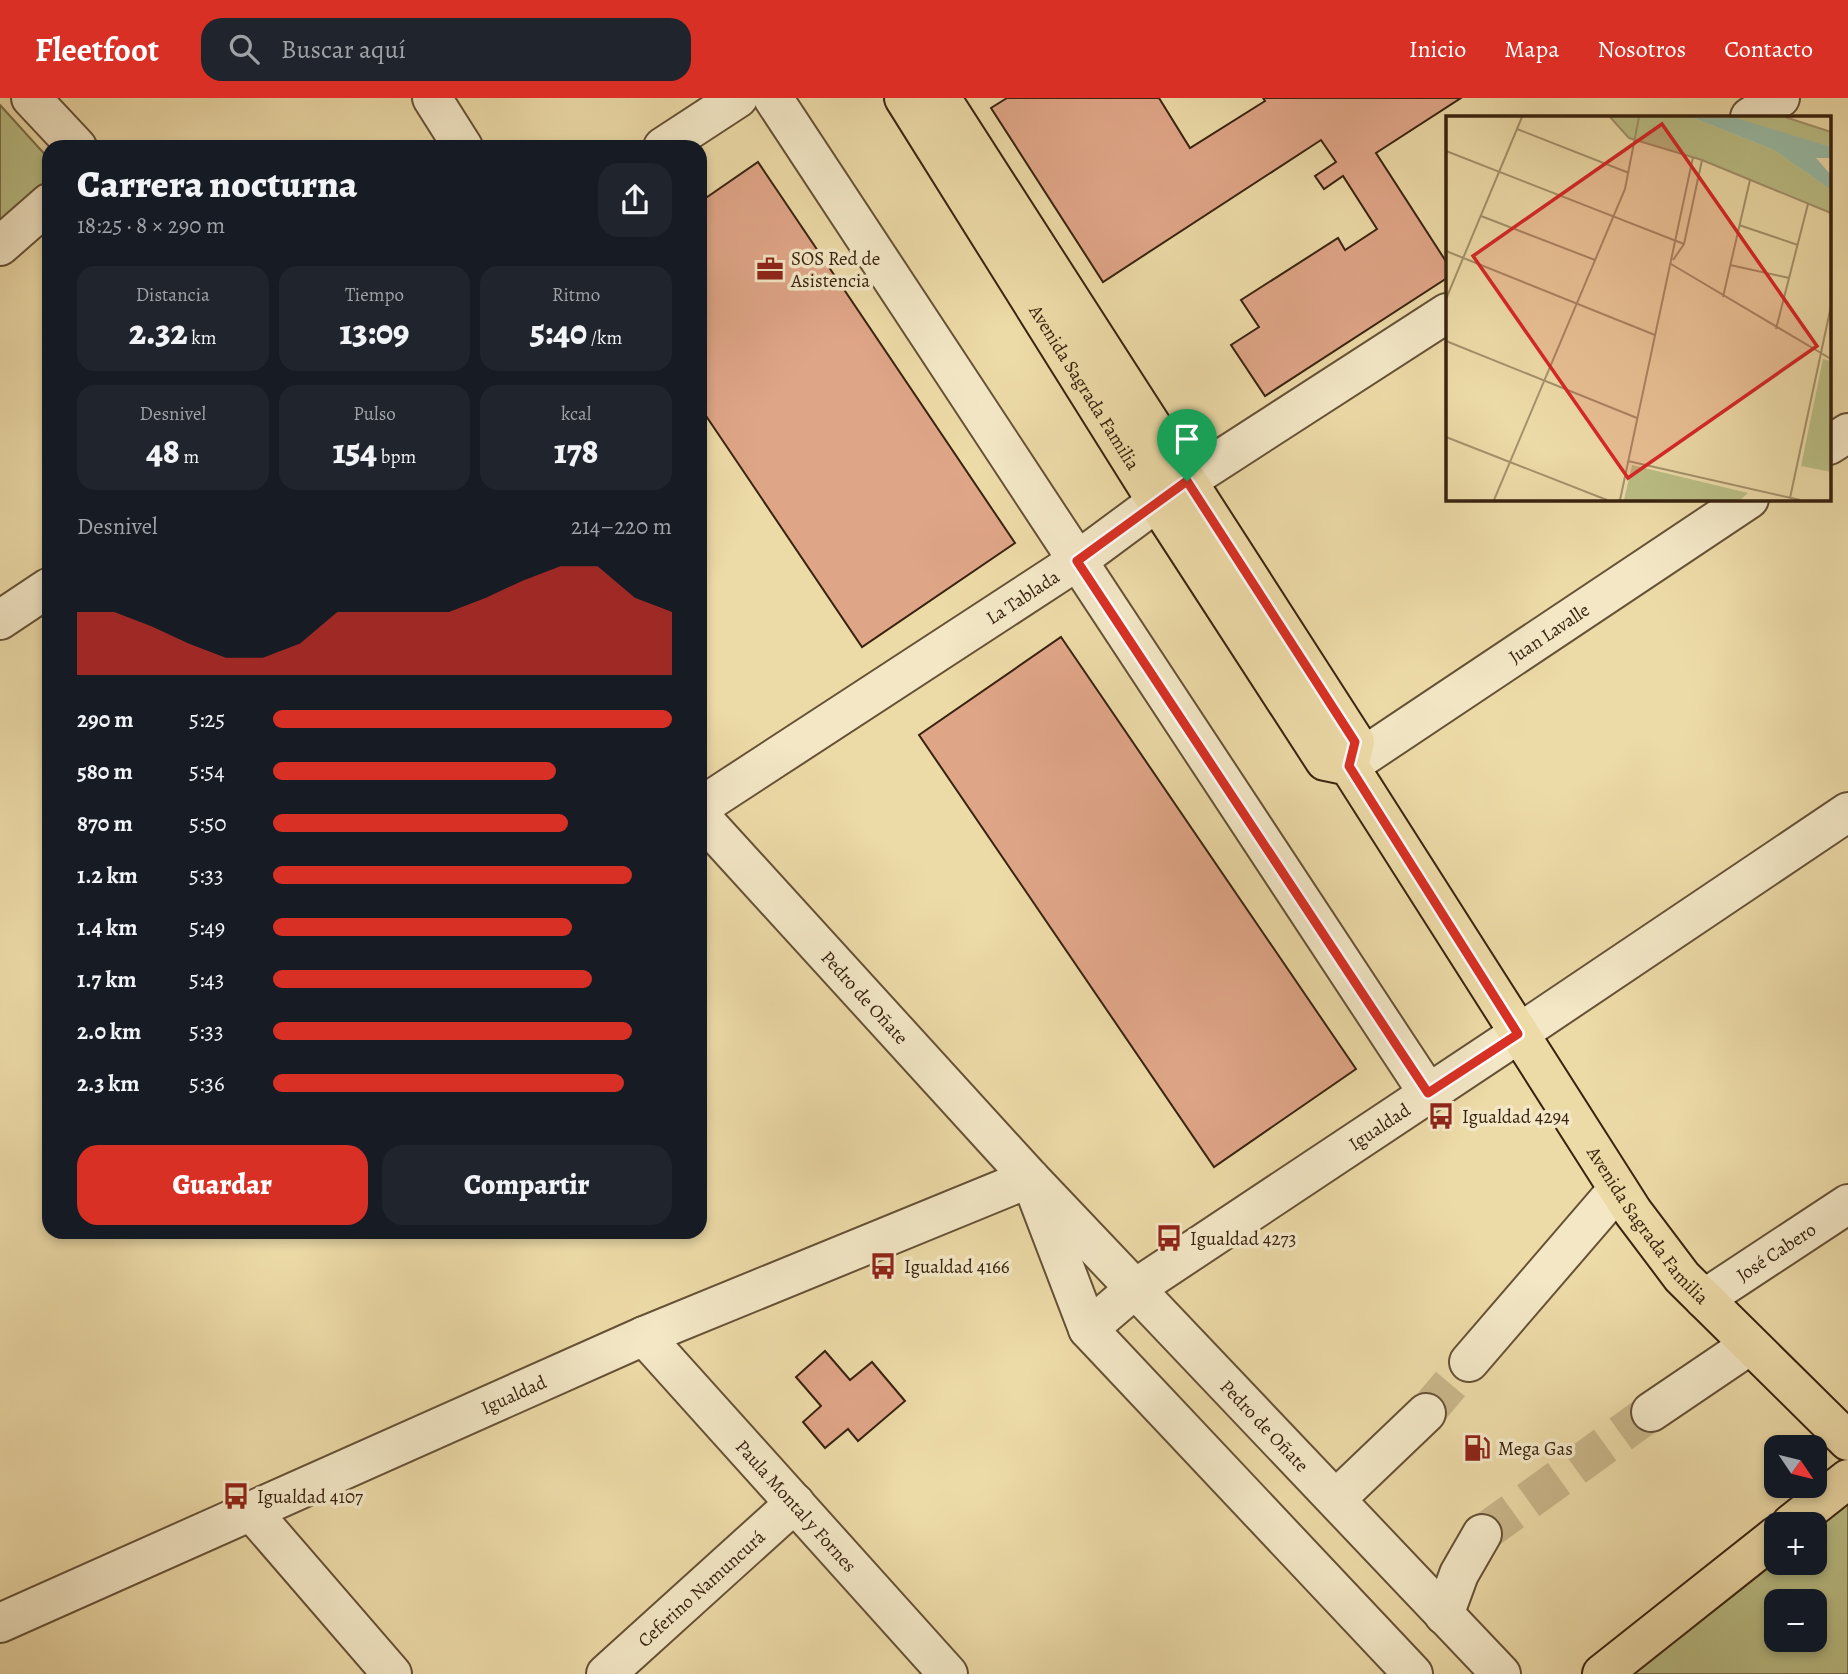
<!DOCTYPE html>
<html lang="es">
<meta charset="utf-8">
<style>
body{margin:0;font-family:Alegreya,serif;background:#20242c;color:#f1f3f6;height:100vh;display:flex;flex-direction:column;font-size:26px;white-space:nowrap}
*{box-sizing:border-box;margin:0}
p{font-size:23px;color:#9ea1a6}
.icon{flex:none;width:38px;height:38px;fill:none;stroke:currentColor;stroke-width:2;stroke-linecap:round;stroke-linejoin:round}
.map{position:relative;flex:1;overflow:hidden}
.sheet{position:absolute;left:42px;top:42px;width:665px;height:1099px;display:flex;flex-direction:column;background:#171b24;border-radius:21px;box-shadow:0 4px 10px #0003}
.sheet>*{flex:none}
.needle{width:46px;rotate:125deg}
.buttons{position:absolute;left:1764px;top:1337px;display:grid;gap:14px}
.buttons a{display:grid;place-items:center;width:63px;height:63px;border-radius:14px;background:#171b24;box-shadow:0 4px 10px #0003;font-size:35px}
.pin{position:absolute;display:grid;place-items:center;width:60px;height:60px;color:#fff;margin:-72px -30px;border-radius:50% 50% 50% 0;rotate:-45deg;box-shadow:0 0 7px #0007}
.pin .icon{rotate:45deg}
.round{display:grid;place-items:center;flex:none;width:74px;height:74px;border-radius:21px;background:#20242c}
.overview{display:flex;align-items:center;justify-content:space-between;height:119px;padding:0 35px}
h1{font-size:38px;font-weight:800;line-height:52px}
.figures{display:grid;grid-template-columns:repeat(3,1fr);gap:10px;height:119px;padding:7px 35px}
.figures div{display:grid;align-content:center;border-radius:18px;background:#20242c;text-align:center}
.figures b{font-size:35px;font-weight:800}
.figures small{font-size:19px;font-weight:400}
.figures p{font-size:19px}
.chart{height:196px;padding:14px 35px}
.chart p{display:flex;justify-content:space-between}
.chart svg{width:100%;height:126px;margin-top:7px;fill:#d93025;opacity:.7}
.cta{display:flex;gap:14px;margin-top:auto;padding:14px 35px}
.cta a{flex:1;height:80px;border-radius:21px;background:#d93025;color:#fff;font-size:28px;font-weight:800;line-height:80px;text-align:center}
.cta a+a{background:#20242c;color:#f1f3f6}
ul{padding:0 35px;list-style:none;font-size:23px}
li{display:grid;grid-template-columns:112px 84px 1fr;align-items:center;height:52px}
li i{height:18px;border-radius:9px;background:#d93025}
header{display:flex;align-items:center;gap:42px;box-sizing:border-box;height:98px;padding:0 35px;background:#d93025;color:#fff}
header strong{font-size:33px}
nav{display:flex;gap:38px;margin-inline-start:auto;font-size:24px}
.search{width:490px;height:63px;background:#20242c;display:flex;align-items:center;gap:18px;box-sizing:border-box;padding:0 24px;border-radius:21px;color:#9ea1a6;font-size:26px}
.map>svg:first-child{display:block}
.green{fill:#babe85;stroke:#7a704a;stroke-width:2;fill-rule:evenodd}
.building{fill:#dfa587;stroke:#392310;stroke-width:2}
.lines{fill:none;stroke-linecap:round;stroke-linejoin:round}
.minor-tunnel{stroke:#c8b589;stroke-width:38;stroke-dasharray:38 19;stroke-linecap:butt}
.minor-casing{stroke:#665136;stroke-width:42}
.major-casing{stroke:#392310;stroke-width:42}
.minor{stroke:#f3e7c6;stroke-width:38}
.major{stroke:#ecdaa7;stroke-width:38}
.route-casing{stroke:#fff;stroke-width:14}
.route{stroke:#d93025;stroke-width:9}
.labels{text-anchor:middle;stroke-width:7;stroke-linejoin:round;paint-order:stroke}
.poi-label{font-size:19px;fill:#392310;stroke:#f3e7c6;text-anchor:start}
.street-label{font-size:19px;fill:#392310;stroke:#f3e7c6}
.inset-road{fill:none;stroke:#a4916b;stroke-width:2}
.view{fill:#d62828;fill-opacity:0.15;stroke:#d62828;stroke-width:3.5}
.inset-edge{fill:none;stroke:#392310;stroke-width:3.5}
</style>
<header>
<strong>Fleetfoot</strong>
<div class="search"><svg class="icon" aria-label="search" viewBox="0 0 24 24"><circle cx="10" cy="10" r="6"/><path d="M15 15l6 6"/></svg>Buscar aquí</div>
<nav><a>Inicio</a><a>Mapa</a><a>Nosotros</a><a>Contacto</a></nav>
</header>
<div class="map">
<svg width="1848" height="1576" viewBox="0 0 1848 1576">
<rect width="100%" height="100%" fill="#ecdaa7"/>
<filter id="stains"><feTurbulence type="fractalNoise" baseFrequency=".00286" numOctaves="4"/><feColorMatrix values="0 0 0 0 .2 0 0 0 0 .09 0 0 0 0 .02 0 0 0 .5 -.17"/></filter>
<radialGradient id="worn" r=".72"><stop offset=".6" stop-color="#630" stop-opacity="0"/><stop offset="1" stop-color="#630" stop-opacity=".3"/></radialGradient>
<!-- green -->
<g class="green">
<path d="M 0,7 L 49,61 L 49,84 L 0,127 Z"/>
<path d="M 1848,1381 L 1848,1576 L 1602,1576 L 1776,1438 L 1776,1465 L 1815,1465 L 1815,1426 ZM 1776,1503 L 1815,1503 L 1815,1542 L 1776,1542 Z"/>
</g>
<!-- building -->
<g class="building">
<path d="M 1007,0 L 1159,0 L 1190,50 L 1265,3 L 1263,0 L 1461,0 L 1376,55 L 1447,165 L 1447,180 L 1265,298 L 1231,247 L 1259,229 L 1241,202 L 1338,140 L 1345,152 L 1377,131 L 1343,78 L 1324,91 L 1315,78 L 1336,64 L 1321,42 L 1103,184 L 991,10 Z"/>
<path d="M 758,64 L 1015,445 L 862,549 L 700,309 L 700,104 Z"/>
<path d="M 1061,539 L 1356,971 L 1214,1069 L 919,637 Z"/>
<path d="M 825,1253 L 850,1282 L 872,1264 L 905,1303 L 858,1343 L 848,1331 L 825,1350 L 803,1324 L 821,1308 L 796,1279 Z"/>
</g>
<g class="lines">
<!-- minor-tunnel -->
<g class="minor-tunnel">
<path d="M 1426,1315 L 1469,1264"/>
<path d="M 1482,1436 L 1651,1314"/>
</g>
<defs>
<g id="minor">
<path d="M 31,0 L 77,49"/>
<path d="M 432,0 L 463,49"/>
<path d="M 773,0 L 1428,995"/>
<path d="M 1750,19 L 1780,0"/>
<path d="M 663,49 L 738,0"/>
<path d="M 0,148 L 49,105"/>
<path d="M 1829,347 L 1848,335"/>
<path d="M 0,522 L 48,490"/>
<path id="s1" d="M 1349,668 L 1749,401"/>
<path id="s2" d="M 700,709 L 1077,463 L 1173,392 L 1447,215"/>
<path id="s3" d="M 700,718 L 1030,1080 L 1501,1576"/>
<path d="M 1036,1095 L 1088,1231 L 1413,1576"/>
<path id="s4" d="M 1704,1201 L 1848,1106"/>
<path id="s5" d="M 1088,1231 L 1136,1190 L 1518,936 L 1848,714"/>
<path id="s6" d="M 644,1238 L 948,1576"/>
<path d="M 1469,1264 L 1618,1091"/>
<path d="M 1651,1314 L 1750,1247"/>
<path d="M 1336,1401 L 1426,1315"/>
<path d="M 252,1414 L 392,1576"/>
<path d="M 1444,1517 L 1459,1476 L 1482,1436"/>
<path id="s7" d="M 0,1525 L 644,1238 L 1030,1080"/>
<path id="s8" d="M 606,1576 L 795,1405"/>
</g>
<g id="major">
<path id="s9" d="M 904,0 L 1157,404 L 1325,663 L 1349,668 L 1633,1114 L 1682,1179 L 1848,1343"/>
<path d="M 941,0 L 1355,644 L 1349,668"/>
<path d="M 1791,1426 L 1848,1381"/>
<path d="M 1602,1576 L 1776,1438"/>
</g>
</defs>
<!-- minor casing -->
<use href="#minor" class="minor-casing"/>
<!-- major casing -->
<use href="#major" class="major-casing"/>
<!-- minor -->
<use href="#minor" class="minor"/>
<!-- major -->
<use href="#major" class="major"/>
</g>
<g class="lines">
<defs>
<path id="route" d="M 1187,383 L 1355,644 L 1349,668 L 1518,936 L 1428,995 L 1077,463 Z"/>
</defs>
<!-- route casing -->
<use href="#route" class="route-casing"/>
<!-- route -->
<use href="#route" class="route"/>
</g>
<!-- icons -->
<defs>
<symbol id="office-bare" viewBox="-9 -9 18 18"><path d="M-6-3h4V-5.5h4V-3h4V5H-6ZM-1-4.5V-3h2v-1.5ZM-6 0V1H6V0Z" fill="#8f2418" stroke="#f3e7c6" stroke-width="2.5" paint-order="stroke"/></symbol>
<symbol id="bus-bare" viewBox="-9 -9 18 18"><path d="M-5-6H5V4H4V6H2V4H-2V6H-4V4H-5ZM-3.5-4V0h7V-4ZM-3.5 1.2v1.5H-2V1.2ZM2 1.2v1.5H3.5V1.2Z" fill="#8f2418" stroke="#f3e7c6" stroke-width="2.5" paint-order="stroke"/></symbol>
<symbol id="fuel-bare" viewBox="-9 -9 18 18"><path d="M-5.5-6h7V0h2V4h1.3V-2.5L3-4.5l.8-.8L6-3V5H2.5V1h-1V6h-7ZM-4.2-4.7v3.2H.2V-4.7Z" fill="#8f2418" stroke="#f3e7c6" stroke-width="2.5" paint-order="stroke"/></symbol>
</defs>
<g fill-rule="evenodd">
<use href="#office-bare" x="751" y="152" width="38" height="38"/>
<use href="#bus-bare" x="1422" y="999" width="38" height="38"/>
<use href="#bus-bare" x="1150" y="1121" width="38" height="38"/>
<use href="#bus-bare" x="864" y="1149" width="38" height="38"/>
<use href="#fuel-bare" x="1458" y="1331" width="38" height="38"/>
<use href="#bus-bare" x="217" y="1379" width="38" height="38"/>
</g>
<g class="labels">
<!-- poi labels -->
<g class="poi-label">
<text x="791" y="167">SOS Red de<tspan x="791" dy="22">Asistencia</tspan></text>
<text x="1462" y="1025">Igualdad 4294</text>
<text x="1190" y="1147">Igualdad 4273</text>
<text x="904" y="1175">Igualdad 4166</text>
<text x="1498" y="1357">Mega Gas</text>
<text x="257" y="1405">Igualdad 4107</text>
</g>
<!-- street labels -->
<g class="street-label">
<text dy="7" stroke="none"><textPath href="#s9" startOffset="341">Avenida Sagrada Familia</textPath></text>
<text dy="7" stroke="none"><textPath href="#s2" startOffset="385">La Tablada</textPath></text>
<text dy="7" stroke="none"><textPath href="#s1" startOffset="240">Juan Lavalle</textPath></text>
<text dy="7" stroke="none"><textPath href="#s3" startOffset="245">Pedro de Oñate</textPath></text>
<text dy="7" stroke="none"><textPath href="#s5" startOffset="355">Igualdad</textPath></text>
<text dy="7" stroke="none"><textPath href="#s9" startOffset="1358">Avenida Sagrada Familia</textPath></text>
<text dy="7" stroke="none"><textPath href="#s4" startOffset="86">José Cabero</textPath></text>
<text dy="7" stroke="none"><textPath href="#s7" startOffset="562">Igualdad</textPath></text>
<text dy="7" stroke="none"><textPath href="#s3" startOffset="831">Pedro de Oñate</textPath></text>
<text dy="7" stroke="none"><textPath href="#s6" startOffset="228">Paula Montal y Fornes</textPath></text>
<text dy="7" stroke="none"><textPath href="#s8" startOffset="128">Ceferino Namuncurá</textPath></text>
</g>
</g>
<!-- overview -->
<g transform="translate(1446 18)">
<rect width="385" height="385" fill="#ecdaa7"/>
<path d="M 164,1 L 245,1 L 328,34 L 385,74 L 385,97 L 256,44 L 183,22 ZM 281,1 L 339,1 L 385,16 L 385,31 ZM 377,243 L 385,245 L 385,356 L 355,350 ZM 186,349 L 302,377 L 294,384 L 178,384 Z" fill="#babe85"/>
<path d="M 245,1 L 290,2 L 385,31 L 385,42 L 370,42 L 385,59 L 385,74 L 328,34 Z" fill="#99bba6"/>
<path class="inset-road" d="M 164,1 L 183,22 L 256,44 L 385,97M 339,1 L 385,16M 71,13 L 183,57M 0,35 L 238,128M 35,100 L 149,144M 293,109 L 352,129M 0,135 L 209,219M 227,144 L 238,128 L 256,44M 225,148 L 385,243M 284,149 L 343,162M 277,181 L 304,64M 0,183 L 76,1M 330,213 L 362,88M 0,225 L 191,302M 0,321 L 161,384M 182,345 L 354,384M 344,382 L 385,190M 48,384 L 179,73 L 193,1M 174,384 L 247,41"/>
<path class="view" d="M 216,8 L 371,230 L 182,362 L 27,140 Z"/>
<rect width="385" height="385" class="inset-edge"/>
</g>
<rect width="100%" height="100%" filter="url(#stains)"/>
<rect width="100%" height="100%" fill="url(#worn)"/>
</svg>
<div class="buttons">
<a><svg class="needle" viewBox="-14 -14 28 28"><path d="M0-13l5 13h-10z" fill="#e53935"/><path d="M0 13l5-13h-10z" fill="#9ea1a6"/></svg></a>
<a>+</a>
<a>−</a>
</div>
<div class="pin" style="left:1187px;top:383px;background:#1e9e55"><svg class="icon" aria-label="arrive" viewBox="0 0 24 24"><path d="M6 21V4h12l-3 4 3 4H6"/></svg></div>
<section class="sheet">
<div class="overview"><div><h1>Carrera nocturna</h1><p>18:25 · 8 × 290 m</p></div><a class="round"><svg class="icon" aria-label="share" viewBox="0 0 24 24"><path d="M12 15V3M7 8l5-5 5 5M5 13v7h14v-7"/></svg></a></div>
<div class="figures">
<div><p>Distancia</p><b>2.32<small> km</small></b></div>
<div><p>Tiempo</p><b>13:09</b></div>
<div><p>Ritmo</p><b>5:40<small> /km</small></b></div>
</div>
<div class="figures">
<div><p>Desnivel</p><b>48<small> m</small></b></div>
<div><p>Pulso</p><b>154<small> bpm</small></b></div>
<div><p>kcal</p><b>178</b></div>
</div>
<div class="chart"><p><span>Desnivel</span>214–220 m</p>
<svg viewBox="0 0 160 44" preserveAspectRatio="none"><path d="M0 44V22L10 22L20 27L30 33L40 38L50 38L60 33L70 22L80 22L90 22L100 22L110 17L120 11L130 6L140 6L150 17L160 22V44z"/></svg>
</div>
<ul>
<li><b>290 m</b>5:25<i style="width:100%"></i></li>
<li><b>580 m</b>5:54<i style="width:71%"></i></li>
<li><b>870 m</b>5:50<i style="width:74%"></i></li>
<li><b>1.2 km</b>5:33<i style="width:90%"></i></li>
<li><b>1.4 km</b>5:49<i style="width:75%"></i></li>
<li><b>1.7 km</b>5:43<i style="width:80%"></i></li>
<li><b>2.0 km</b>5:33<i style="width:90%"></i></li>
<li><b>2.3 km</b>5:36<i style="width:88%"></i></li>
</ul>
<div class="cta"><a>Guardar</a><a>Compartir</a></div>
</section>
</div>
